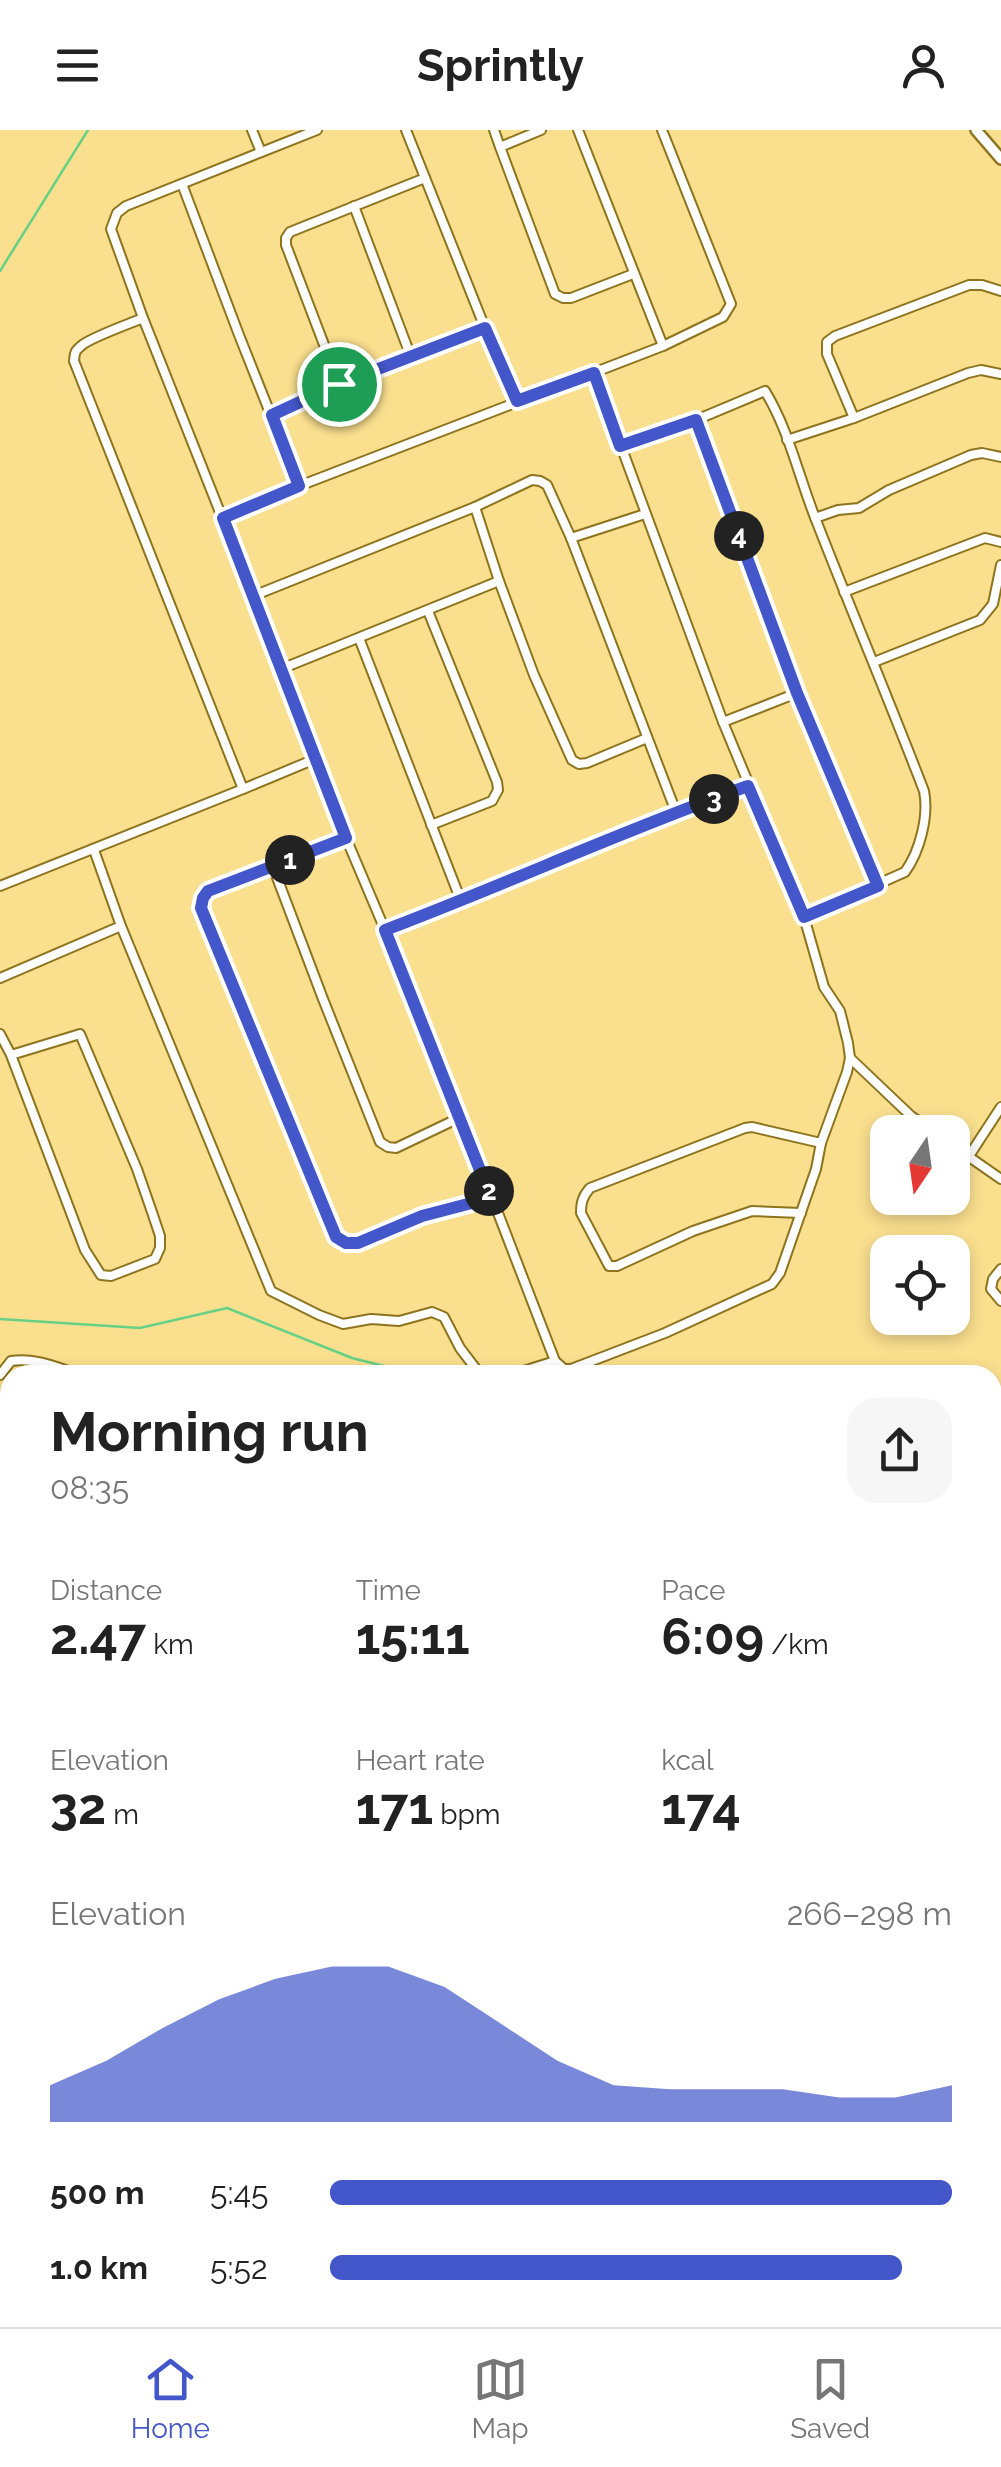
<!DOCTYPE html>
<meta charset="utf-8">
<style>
body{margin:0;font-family:Raleway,sans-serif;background:#f6f6f6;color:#222;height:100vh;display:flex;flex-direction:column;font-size:38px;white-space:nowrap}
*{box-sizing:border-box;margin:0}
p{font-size:32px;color:#767676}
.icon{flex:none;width:55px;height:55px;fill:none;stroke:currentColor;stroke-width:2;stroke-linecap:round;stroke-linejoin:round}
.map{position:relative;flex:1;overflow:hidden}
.panel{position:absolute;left:0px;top:1235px;width:1002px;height:962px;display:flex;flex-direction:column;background:#fff;border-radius:30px 30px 0 0;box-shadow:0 5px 15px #0003}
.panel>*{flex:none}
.needle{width:65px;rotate:193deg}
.fabs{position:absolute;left:870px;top:985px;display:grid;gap:20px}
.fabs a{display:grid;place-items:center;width:100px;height:100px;border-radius:20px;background:#fff;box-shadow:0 5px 15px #0003;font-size:50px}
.pin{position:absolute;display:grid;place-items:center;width:85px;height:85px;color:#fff;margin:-42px;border:5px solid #fff;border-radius:50%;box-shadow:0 2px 10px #0007}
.km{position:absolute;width:50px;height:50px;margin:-25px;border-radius:50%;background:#222;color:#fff;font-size:28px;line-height:50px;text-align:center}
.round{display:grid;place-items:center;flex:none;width:105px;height:105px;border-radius:30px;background:#f6f6f6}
.overview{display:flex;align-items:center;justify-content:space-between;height:170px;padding:0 50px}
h1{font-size:55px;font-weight:700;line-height:75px}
.figures{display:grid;grid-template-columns:repeat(3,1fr);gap:15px;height:170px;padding:10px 50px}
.figures div{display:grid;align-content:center}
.figures b{font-size:50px;font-weight:700}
.figures small{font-size:28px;font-weight:400}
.figures p{font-size:28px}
.chart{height:280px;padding:20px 50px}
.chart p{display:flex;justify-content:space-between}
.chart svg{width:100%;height:180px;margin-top:10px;fill:#4356ca;opacity:.7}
ul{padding:0 50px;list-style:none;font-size:32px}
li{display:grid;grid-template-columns:160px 120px 1fr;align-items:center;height:75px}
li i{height:25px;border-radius:12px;background:#4356ca}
header{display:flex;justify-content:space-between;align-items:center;height:130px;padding:0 50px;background:#fff;font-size:45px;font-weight:700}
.tab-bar{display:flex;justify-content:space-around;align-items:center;height:140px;border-top:2px solid #e0e0e0;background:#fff;font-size:28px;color:#767676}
.tab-bar a{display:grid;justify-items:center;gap:5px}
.tab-bar .selected{color:#4356ca}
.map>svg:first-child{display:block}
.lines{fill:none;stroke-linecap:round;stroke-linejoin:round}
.stream{stroke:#66d185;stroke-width:2.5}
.minor-casing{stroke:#8d741d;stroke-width:12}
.tertiary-casing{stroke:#8d741d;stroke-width:14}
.minor{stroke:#fff;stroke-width:8}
.tertiary{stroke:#fff;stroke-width:9}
.route-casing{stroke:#fff;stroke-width:20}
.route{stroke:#4356ca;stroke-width:12}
</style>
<header><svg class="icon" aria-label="menu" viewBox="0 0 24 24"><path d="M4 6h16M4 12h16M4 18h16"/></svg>Sprintly<svg class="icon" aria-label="person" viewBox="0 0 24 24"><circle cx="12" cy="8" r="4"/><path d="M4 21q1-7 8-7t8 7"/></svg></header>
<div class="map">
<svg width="1001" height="2197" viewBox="0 0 1001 2197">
<rect width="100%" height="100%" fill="#fadf8e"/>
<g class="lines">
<!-- stream -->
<g class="stream">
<path d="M 0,141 L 88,0"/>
<path d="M 0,1189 L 140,1198 L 227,1178 L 352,1228 L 408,1242 L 412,1245"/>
<path d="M 992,1306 L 1001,1307"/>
</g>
<defs>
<g id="minor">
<path d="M 252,0 L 261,22"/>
<path d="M 406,0 L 485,198 L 517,271"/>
<path d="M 494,0 L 500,17"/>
<path d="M 541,0 L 500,17 L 555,164 L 563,168 L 571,168 L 633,144"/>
<path d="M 578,0 L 663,216"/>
<path d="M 182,54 L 239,205 L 299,356"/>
<path d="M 354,76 L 411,227"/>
<path d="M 143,188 C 129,194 89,208 81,216 C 74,222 75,223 74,231 L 243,659 L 315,629 L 265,496 L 143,188 L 111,99 L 117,83 L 126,76 L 317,0"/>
<path d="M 594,243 L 723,592 L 804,787 L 824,857 L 840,881 L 848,913 L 850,928 L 847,942 L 821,1013 L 816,1039 L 780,1143 L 772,1154 L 665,1203 L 571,1239 L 564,1239 L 555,1231 L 461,987 L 385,800 C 507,754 626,699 749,657"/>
<path d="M 339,254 L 286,115 L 286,108 L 290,102 L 425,48"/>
<path d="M 271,285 L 339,254 L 485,198"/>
<path d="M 854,288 L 827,224 L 827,212 L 835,206 L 969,155 L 982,155 L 1001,161"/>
<path d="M 696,290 L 797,563 L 878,755"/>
<path d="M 787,310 L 854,288 L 968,243 L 981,240 L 1001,244"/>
<path d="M 620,316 L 696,290 L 765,261 C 789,300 799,348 816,390 C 851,480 889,570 924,661 C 929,686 920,721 905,742 L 804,787"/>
<path d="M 645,384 L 571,408 L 676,682"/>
<path d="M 223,388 L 299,356 L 663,216 L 723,187 L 731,174 L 662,0"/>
<path d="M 815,388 L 838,380 L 859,378 L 889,360 L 971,325 L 982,323 L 1001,327"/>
<path d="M 571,408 L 547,355 L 540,351 L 532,350 L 475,377 L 499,451 L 534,545 L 572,630 L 579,634 L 587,633 L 647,608"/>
<path d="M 844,462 L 985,408 L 1001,412"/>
<path d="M 253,466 L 475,377"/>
<path d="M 428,481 L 497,652 L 498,660 L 492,671 L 431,695"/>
<path d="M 359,508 L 461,771"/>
<path d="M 874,532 L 980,490 L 993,474 L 1001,435"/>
<path d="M 281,539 L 499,451"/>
<path d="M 723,592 L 797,563"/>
<path d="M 315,629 L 346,708 L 385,800"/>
<path d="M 346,708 L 208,761 C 202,770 201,777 203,788 L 336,1107 L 346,1113 L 358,1113 L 421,1086 L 491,1068"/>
<path d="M 94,720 L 121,796 L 271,1161 L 319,1185 L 343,1194 L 371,1189 L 399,1191 L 432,1182 L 444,1187 L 460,1218 L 479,1243 L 483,1245"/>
<path d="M 273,737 L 323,869 L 380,1012 L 388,1017 L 396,1018 L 461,987"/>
<path d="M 0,756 L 243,659"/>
<path d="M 0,848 L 121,796"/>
<path d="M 0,904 L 11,925 L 80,904 L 137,1039 L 153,1085 L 160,1106 L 160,1118 L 155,1129 L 111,1146 L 101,1145 L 85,1120 L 11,925"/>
<path d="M 850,928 L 911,986 L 935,1002"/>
<path d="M 952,1015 L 1001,1049"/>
<path d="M 969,1026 L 1001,977"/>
<path d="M 801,1083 L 752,1081 L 693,1101 L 617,1136 L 609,1136 L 581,1083 C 581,1072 583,1066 590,1058 L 745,998 L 752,997 L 821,1013"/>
<path d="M 1001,1139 L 993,1149 L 991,1159 L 1001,1171"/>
<path d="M 0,1245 L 11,1231 C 35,1227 58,1238 81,1245"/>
<path d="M 511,1245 L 555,1231"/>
<path d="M 0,1386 L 10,1389"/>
<path d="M 0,1454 L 10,1457"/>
<path d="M 0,1524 L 10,1526"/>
<path d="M 0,1593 L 10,1595"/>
<path d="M 992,1595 L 1001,1575"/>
<path d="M 0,1671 L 10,1673"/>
<path d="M 992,1708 L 1001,1711"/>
<path d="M 0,1752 L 10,1755"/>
<path d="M 0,1821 L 10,1790"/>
<path d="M 0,1865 L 10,1868"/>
<path d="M 0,1960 L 10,1963"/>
<path d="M 0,2044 L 10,2048"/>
<path d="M 381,2188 L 404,2197"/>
<path d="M 946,2188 L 970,2197"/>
<path d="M 27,2197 L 31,2188"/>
<path d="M 102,2197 L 105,2188"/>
<path d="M 183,2197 L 185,2188"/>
<path d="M 346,2197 L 350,2188"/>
<path d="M 453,2197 L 456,2188"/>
<path d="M 750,2197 L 754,2188"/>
</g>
<path id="tertiary" d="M 976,0 L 1001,29"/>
</defs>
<!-- minor casing -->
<use href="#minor" class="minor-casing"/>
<!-- tertiary casing -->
<use href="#tertiary" class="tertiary-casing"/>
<!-- minor -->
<use href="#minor" class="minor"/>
<!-- tertiary -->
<use href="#tertiary" class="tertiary"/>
</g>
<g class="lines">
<defs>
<path id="route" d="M 485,198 L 517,271 L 594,243 L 620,316 L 696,290 L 797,563 L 878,756 L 804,787 L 748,656 C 626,699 507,754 385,800 L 491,1068 L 422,1086 L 358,1113 L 346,1113 L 336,1107 L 201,778 L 203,768 L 208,761 L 346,708 L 223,388 L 299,356 L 272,285 L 339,254 Z"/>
</defs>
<!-- route casing -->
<use href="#route" class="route-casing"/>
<!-- route -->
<use href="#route" class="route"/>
</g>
</svg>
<div class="fabs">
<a><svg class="needle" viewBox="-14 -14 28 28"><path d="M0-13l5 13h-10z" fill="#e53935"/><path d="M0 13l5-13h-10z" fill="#767676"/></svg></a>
<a><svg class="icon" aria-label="locate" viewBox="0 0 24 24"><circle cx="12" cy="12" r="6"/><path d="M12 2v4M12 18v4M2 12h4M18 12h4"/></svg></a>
</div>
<div class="pin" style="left:339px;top:254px;background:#1e9e55"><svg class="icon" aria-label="arrive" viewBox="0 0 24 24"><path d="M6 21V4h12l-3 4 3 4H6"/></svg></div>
<b class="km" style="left:290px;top:730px">1</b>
<b class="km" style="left:489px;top:1061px">2</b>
<b class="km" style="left:714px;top:669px">3</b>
<b class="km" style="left:739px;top:406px">4</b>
<section class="panel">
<div class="overview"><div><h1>Morning run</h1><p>08:35</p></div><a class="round"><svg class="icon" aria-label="share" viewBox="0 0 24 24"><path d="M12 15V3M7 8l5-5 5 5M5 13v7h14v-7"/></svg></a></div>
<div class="figures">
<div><p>Distance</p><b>2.47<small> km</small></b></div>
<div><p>Time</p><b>15:11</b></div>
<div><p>Pace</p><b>6:09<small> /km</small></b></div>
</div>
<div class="figures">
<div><p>Elevation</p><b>32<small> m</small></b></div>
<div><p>Heart rate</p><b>171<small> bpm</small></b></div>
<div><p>kcal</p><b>174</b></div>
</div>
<div class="chart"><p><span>Elevation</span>266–298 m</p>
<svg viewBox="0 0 160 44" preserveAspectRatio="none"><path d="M0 44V35L10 29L20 21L30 14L40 9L50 6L60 6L70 11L80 20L90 29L100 35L110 36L120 36L130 36L140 38L150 38L160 35V44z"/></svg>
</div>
<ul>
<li><b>500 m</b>5:45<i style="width:100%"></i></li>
<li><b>1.0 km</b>5:52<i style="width:92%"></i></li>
</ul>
</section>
</div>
<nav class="tab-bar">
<a class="selected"><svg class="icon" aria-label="home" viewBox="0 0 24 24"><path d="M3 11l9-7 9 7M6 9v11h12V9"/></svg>Home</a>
<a><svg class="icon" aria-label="map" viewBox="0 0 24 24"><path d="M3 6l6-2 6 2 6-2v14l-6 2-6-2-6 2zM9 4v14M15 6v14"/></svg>Map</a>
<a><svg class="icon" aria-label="saved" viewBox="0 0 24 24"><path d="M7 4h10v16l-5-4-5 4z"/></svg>Saved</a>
</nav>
